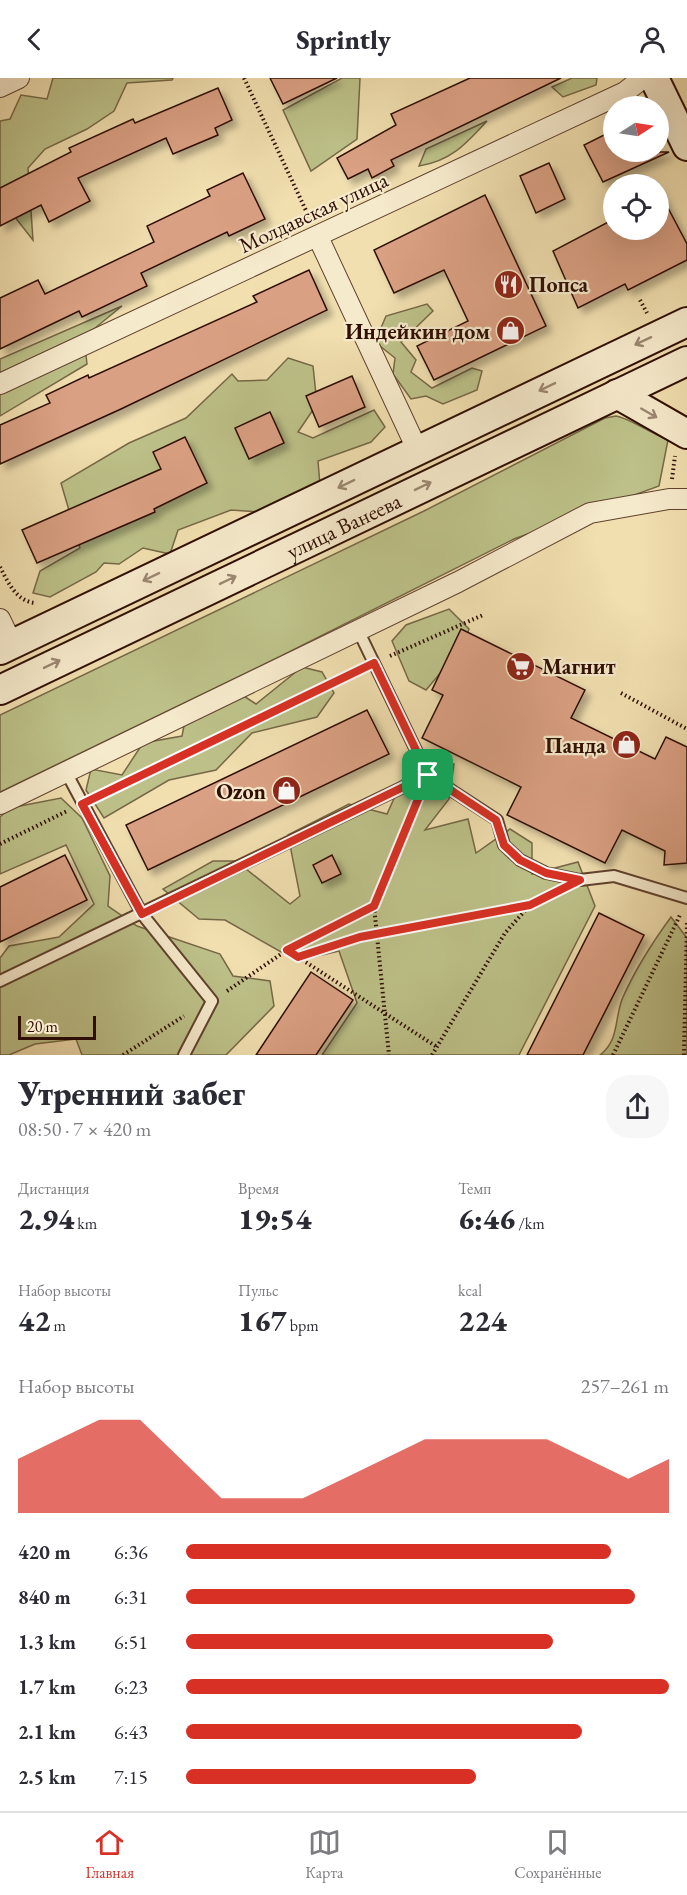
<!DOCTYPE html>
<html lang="ru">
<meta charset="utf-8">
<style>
body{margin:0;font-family:"EB Garamond",serif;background:#f7f7f7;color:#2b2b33;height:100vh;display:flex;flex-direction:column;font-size:22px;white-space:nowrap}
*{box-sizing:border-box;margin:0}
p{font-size:20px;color:#7c7c81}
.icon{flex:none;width:33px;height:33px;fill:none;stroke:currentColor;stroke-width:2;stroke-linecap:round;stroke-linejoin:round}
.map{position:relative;height:977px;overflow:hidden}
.sheet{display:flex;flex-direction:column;background:#fff;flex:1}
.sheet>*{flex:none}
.needle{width:39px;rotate:78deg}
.controls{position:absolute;left:603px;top:18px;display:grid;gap:12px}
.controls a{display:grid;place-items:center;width:66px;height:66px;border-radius:50%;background:#fff;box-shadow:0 6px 24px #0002;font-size:30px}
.scale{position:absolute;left:18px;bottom:15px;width:78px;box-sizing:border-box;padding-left:6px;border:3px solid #2f0e03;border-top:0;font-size:16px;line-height:21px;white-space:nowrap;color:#2f0e03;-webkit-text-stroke:4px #f6eacc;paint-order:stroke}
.pin{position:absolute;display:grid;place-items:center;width:51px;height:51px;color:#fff;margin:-26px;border-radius:12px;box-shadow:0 3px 9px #0006}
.round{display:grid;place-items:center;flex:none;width:63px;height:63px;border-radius:24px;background:#f7f7f7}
.summary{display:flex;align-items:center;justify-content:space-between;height:102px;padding:0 18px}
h1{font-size:33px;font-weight:800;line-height:45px}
.figures{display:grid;grid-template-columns:repeat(3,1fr);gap:9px;height:102px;padding:6px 18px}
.figures div{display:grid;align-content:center}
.figures b{font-size:30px;font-weight:800}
.figures small{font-size:16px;font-weight:400}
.figures p{font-size:16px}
.chart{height:168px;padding:12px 18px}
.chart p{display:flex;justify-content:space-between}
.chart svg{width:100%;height:108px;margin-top:6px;fill:#d93025;opacity:.7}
ul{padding:0 18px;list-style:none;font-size:20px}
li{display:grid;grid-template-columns:96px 72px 1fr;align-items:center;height:45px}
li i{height:15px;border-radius:8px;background:#d93025}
header{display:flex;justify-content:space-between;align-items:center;height:78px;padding:0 18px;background:#fff;font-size:27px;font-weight:800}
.tab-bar{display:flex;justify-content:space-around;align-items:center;height:84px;border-top:2px solid #e1e1e2;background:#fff;font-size:16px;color:#7c7c81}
.tab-bar a{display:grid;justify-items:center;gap:3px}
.tab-bar .on{color:#d93025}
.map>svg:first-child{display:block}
.green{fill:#bdc189;stroke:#766846;stroke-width:1.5}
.building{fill:#daa083;stroke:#2f0e03;stroke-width:1.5;filter:url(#shadow)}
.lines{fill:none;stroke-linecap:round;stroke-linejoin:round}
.lane-casing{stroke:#60422e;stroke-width:14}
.street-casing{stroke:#60422e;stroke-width:22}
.secondary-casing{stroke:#2f0e03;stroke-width:32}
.path{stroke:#2f0e03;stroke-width:4;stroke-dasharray:1.5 3;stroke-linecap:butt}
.lane{stroke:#f6eacc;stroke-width:10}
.street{stroke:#f6eacc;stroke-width:20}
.secondary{stroke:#f6eacc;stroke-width:28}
.oneway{stroke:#9c8772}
.route-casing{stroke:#fff;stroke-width:12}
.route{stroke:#d93025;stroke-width:8}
.labels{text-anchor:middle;stroke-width:4.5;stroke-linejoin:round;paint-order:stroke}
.street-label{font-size:22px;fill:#2f0e03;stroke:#f6eacc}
.poi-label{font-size:22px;font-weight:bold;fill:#2f0e03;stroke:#f6eacc;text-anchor:end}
</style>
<header><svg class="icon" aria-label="back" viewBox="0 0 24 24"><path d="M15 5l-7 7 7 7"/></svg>Sprintly<svg class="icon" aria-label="person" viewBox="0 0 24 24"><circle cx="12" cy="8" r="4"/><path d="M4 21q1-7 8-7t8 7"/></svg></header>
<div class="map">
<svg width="687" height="977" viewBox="0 0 687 977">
<defs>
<filter id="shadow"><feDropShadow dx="5.5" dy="5.5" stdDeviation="3" flood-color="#0004"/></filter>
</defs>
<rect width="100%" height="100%" fill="#f1dfb0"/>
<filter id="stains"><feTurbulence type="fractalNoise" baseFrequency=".00333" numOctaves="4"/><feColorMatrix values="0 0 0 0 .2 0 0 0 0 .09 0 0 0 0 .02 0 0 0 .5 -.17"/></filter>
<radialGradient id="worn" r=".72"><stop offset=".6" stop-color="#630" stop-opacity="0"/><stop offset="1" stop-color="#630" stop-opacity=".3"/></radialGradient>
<!-- green -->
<g class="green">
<path d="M 53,0 L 173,0 L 172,2 L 127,5 L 114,33 L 87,51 L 45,71 L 28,90 L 33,162 L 0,120 L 0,43 L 10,41 L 21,17 L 47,21 Z"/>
<path d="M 342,0 L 360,0 L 357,61 L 311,93 L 283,32 Z"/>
<path d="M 572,0 L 597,0 L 596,7 L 563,19 L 552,9 Z"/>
<path d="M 487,43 C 466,66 451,83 419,88 L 426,71 Z"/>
<path d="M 427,226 L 433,233 L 401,264 L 416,282 L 411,294 L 432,310 L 472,290 L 482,293 L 477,312 L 443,326 L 426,318 L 411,321 L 393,296 L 395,280 L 375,264 L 386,238 Z"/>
<path d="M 122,228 L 84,259 L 87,286 L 0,338 L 0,281 Z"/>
<path d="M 288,280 L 313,288 L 317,326 L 298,354 L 313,360 L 374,332 L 385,349 L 371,364 L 318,383 L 320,407 L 258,434 L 231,432 L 178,452 L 170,476 L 143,470 L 119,486 L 104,485 L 96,494 L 50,519 L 33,515 L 40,493 L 80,470 L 61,405 L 129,365 L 186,340 L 232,296 L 238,303 L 267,302 Z"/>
<path d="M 616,338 C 629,340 652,356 668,362 L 659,408 L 514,461 L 279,579 L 0,714 L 0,637 L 424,433 L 605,340 Z"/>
<path d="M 449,531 L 469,551 L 463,568 L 426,612 L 409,603 L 392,563 L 406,547 Z"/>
<path d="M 302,589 L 322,594 L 334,615 L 317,639 L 252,655 L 216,692 L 169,702 L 104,740 L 86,712 L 91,691 L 122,697 L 143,665 L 182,658 L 188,627 L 230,609 L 256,626 Z"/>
<path d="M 410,685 L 454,686 L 449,721 L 425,752 L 468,741 L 476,775 L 510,751 L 532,765 L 532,796 L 578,784 L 595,828 L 519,977 L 322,977 L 357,925 L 339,873 L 297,883 L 225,842 L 199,841 L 163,811 L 213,783 L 236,783 L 290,826 L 300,818 L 288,757 L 349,726 L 387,736 Z"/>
<path d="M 61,720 L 82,740 L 110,798 L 108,828 L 137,848 L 220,876 L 233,898 L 270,903 L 274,928 L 226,977 L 82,977 L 76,961 L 35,966 L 9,977 L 0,977 L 0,880 L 9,868 L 59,859 L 94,826 L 66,767 L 0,796 L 0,739 L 10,730 Z"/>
<path d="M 671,839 L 687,860 L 687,977 L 600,977 C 620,962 614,939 623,919 C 636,890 652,865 671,839 Z"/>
</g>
<!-- building -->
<g class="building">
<path d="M 270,0 L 337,0 L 283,26 Z"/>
<path d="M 470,0 L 561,0 L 391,82 L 394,88 L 372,100 L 368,91 L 348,101 L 337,80 L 396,47 L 391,36 Z"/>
<path d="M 218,10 L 232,42 L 215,50 L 218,57 L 173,76 L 166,60 L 78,100 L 90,123 L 49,144 L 41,127 L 0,148 L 0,110 L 71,74 L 69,70 L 133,41 L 135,45 Z"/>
<path d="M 614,52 L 614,74 L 669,74 L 603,104 L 584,67 Z"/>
<path d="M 549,85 L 565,121 L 536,135 L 520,98 Z"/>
<path d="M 243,95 L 265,141 L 229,158 L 227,154 L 141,195 L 147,208 L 82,239 L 79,233 L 0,271 L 0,220 L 38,202 L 45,216 L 154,164 L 147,148 L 210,118 L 207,112 Z"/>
<path d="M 658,111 L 687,166 L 687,182 L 628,212 L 625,206 L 578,230 L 553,173 L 614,141 L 614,152 L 658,152 Z"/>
<path d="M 485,117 L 546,248 L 434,302 L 417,268 L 468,243 L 444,192 L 394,215 L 374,172 Z"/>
<path d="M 309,192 L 327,232 L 121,331 L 0,386 L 0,347 L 50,325 L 46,317 L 88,297 L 89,300 L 257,224 L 253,218 Z"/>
<path d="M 352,298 L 365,329 L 319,349 L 306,318 Z"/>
<path d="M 270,334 L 284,365 L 249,381 L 235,350 Z"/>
<path d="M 185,359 L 207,405 L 154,431 L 155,434 L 37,485 L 22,452 L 161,391 L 153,374 Z"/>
<path d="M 461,551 L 585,612 L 571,640 L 655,681 L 666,659 L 687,669 L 687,785 L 664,787 L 665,773 L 622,752 L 605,785 L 507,737 L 521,709 L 422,660 L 443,617 L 432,612 Z"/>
<path d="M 367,632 L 389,676 L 148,792 L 126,747 Z"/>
<path d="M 65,777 L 87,822 L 0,864 L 0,809 Z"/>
<path d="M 332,777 L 341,796 L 322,805 L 313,787 Z"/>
<path d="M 599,835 L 644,857 L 583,977 L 527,977 Z"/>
<path d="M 311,894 L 353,922 L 316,977 L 256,977 Z"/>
</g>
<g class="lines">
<defs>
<g id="lane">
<path d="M 358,552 L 428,697 L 497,742 L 504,767 L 520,782 L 546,795 L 580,802 L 614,798 L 687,820"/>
<path d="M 66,694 L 142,836 L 212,923 L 184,977"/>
<path d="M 0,903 L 428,697"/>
</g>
<g id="street">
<path d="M 0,9 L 19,0"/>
<path d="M 318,159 L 417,371"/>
<path d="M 0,306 L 625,14 L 643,0"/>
<path d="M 0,541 L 12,566"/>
<path d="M 0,726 L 458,504 L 590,435 L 669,421 L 687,421"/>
</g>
<g id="secondary">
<path d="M 654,0 L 687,68"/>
<path d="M 617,316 L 687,356"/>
<path d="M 0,572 L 687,244"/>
<path id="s1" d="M 0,612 L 687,283"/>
</g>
</defs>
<!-- lane casing -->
<use href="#lane" class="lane-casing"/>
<!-- street casing -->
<use href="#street" class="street-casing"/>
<!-- secondary casing -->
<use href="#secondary" class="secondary-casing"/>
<!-- path -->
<g class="path">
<path d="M 244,0 L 309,139"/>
<path d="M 640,222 L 647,235"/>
<path d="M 672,401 L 675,378"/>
<path d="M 0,489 C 8,504 16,523 35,525"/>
<path d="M 390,578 L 483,537"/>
<path d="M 621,615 L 687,651"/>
<path d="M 98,718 L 359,592"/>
<path d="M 0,766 L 67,733"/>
<path d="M 374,828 L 417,723"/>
<path d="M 287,872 L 437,969"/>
<path d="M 298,879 L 360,859 L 530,827"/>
<path d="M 227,913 L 287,872 L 374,828 L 389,977"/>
<path d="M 123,977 L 184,938"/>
<path d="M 432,977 L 505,855 L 530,827 L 553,816"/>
<path d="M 613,977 L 680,837"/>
<path d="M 684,977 L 687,842"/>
</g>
<!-- lane -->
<use href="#lane" class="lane"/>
<!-- street -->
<use href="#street" class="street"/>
<!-- secondary -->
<use href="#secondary" class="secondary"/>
</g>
<!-- one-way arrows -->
<defs><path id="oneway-shaft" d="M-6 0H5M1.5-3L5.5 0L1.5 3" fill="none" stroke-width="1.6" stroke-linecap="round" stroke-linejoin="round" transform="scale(1.5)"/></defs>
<g class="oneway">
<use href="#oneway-shaft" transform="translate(643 263) rotate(155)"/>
<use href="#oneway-shaft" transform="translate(547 309) rotate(154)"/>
<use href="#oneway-shaft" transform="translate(649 335) rotate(30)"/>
<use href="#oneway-shaft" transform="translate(346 406) rotate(154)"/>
<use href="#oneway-shaft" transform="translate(423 408) rotate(-26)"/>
<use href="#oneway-shaft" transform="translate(151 499) rotate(154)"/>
<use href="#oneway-shaft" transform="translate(228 502) rotate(-26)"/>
<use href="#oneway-shaft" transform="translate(52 586) rotate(-26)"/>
</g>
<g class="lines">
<defs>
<path id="route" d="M 428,697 L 142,836 L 82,726 L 374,585 L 428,697 L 374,828 L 287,872 L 298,879 L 360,859 L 530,827 L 580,802 L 546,795 L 520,782 L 504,767 L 496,742 L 428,697"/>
</defs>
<!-- route casing -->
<use href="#route" class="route-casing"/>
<!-- route -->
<use href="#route" class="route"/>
</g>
<!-- icons -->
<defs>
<symbol id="restaurant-disc" viewBox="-11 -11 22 22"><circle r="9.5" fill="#8f2418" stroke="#f6eacc"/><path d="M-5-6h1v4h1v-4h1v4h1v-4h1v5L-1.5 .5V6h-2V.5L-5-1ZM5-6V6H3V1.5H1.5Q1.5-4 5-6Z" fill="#fff"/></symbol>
<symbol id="shop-disc" viewBox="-11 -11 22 22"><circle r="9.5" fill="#8f2418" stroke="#f6eacc"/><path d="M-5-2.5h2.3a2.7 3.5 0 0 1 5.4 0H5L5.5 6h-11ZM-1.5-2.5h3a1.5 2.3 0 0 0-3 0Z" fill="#fff"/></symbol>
<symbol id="supermarket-disc" viewBox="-11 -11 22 22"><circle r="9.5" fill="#8f2418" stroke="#f6eacc"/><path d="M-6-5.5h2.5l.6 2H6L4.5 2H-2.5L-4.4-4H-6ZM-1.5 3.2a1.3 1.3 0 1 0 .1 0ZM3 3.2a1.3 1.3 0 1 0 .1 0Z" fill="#fff"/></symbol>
</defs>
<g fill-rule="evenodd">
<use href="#restaurant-disc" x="492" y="190" width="33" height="33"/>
<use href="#shop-disc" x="494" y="236" width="33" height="33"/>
<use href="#supermarket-disc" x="504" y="572" width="33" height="33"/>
<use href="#shop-disc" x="610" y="650" width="33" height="33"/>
<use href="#shop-disc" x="270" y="696" width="33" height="33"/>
</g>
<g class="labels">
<!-- street labels -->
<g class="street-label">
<text transform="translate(313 134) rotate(-25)" y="8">Молдавская улица</text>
<text dy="8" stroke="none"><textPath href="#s1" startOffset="381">улица Ванеева</textPath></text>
</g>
<!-- poi labels -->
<g class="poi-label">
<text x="529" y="214" text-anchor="start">Попса</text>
<text x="490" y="261">Индейкин дом</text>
<text x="542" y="596" text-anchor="start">Магнит</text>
<text x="606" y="675">Панда</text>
<text x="266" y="721">Ozon</text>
</g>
</g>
<rect width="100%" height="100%" filter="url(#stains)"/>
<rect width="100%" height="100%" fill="url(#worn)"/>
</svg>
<div class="controls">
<a><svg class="needle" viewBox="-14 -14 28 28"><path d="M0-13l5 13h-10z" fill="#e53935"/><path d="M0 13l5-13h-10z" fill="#7c7c81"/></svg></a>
<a><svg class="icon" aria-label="locate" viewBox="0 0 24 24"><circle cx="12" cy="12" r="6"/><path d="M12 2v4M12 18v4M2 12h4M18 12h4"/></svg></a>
</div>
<div class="scale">20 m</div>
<div class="pin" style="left:428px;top:697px;background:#1e9e55"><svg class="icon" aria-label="arrive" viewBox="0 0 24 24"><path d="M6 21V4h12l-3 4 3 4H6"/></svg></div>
</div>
<section class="sheet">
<div class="summary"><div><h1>Утренний забег</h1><p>08:50 · 7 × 420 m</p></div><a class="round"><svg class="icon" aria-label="share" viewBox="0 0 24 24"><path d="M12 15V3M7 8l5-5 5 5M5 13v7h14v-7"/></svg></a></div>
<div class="figures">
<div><p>Дистанция</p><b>2.94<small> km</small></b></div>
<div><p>Время</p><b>19:54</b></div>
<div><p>Темп</p><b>6:46<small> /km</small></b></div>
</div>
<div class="figures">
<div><p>Набор высоты</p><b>42<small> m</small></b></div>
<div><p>Пульс</p><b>167<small> bpm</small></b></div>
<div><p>kcal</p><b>224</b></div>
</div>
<div class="chart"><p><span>Набор высоты</span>257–261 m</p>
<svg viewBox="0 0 160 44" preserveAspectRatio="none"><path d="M0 44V22L10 14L20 6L30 6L40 22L50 38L60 38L70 38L80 30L90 22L100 14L110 14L120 14L130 14L140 22L150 30L160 22V44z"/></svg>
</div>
<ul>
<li><b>420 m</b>6:36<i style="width:88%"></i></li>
<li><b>840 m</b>6:31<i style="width:93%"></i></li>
<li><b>1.3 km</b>6:51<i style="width:76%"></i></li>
<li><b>1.7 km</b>6:23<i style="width:100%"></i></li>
<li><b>2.1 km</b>6:43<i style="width:82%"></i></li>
<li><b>2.5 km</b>7:15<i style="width:60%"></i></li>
</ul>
</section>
<nav class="tab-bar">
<a class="on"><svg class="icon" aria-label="home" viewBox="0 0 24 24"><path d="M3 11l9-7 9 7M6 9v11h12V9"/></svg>Главная</a>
<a><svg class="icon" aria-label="map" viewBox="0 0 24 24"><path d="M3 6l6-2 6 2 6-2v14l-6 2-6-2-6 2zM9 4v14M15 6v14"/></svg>Карта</a>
<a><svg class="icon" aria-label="saved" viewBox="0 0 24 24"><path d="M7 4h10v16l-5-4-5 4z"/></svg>Сохранённые</a>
</nav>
